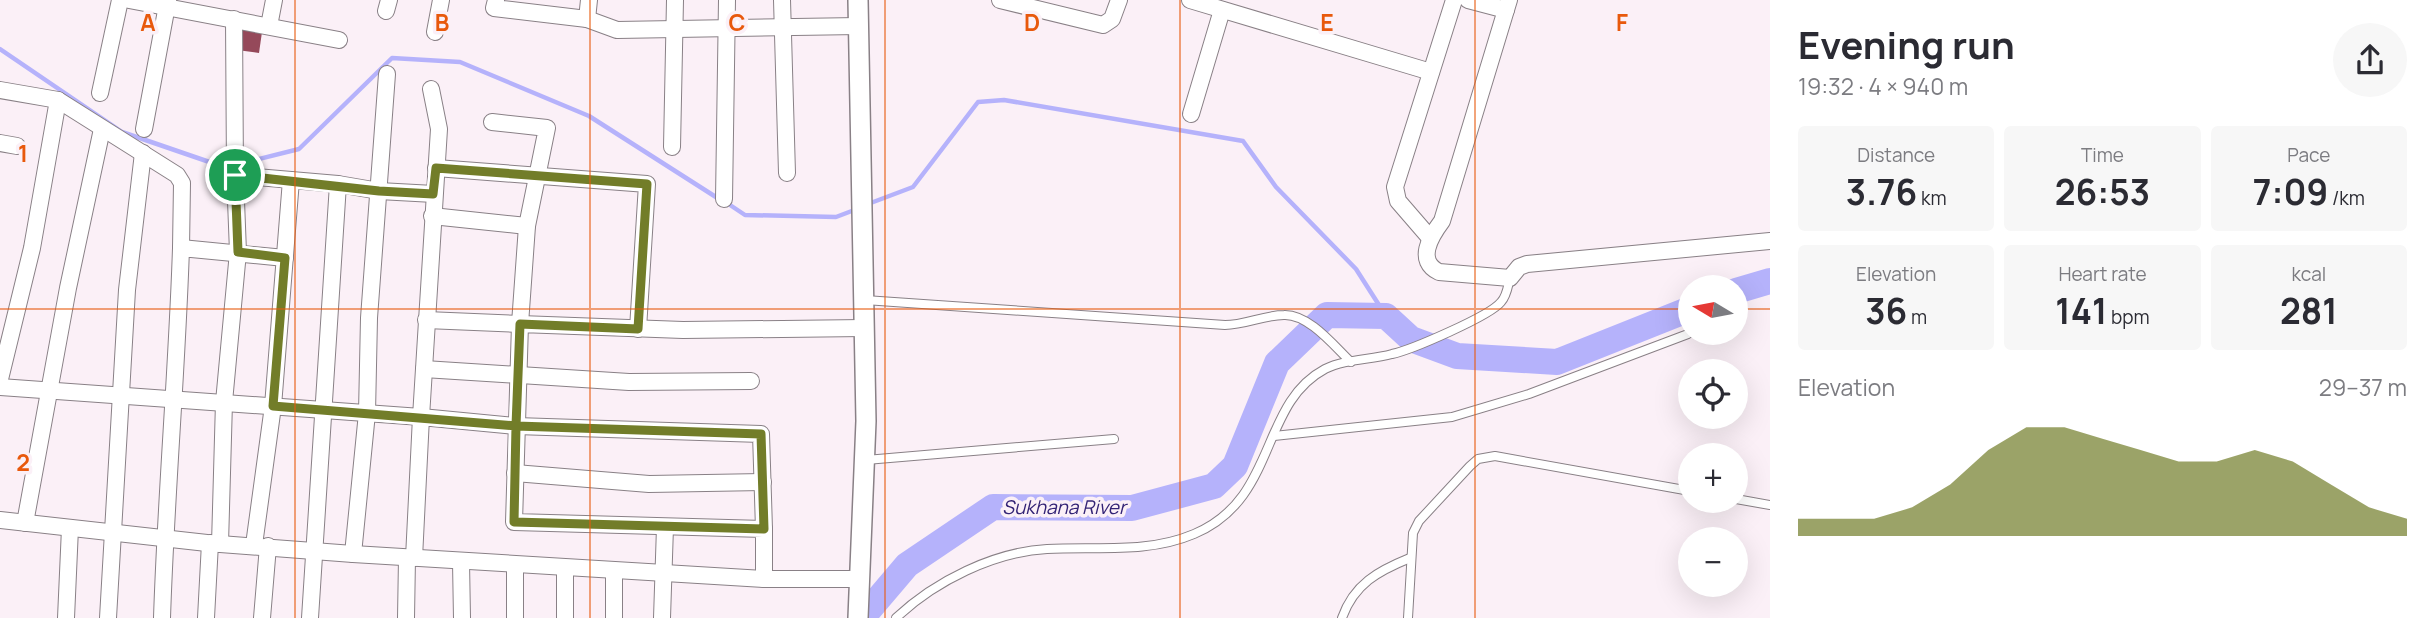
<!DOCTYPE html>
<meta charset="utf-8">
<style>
body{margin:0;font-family:Manrope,sans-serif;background:#f7f7f7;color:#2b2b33;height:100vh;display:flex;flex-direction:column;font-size:26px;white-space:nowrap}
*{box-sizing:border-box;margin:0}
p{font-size:23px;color:#7c7c81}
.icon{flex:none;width:38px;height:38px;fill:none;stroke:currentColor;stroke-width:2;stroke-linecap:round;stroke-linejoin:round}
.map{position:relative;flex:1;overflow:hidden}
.side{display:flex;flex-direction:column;background:#fff;width:665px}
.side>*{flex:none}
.needle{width:46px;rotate:280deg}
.fabs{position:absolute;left:1678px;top:275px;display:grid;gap:14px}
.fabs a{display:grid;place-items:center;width:70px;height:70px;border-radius:50%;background:#fff;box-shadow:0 7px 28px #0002;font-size:35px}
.pin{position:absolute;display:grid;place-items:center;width:60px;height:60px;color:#fff;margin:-30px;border:4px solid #fff;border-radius:50%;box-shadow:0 2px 7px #0007}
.round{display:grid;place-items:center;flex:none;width:74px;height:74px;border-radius:37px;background:#f7f7f7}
.summary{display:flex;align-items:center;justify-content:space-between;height:119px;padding:0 28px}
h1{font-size:38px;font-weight:700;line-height:52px}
.figures{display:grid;grid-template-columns:repeat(3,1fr);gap:10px;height:119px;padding:7px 28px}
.figures div{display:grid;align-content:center;border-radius:7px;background:#f7f7f7;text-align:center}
.figures b{font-size:35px;font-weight:700}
.figures small{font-size:19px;font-weight:400}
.figures p{font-size:19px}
.chart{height:196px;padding:14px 28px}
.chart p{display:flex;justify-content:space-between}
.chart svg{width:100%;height:126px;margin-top:7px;fill:#727d29;opacity:.7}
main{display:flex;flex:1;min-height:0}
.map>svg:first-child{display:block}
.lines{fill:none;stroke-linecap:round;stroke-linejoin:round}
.stream{stroke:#b5b2fb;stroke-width:4.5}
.river{stroke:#b5b2fb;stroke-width:26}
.building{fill:#95495a}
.service-casing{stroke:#898086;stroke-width:10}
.minor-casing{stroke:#898086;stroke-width:18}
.tertiary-casing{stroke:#898086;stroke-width:22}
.service{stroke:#fff;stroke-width:8}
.minor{stroke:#fff;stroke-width:16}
.tertiary{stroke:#fff;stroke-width:19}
.route-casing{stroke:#fff;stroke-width:14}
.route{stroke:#727d29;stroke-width:9}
.grid{fill:none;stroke:#e8590c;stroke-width:2;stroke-opacity:0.55}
.labels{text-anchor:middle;stroke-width:7;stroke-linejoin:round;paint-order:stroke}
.water-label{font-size:19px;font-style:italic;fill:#332375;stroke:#fbf0f7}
.grid-label{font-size:23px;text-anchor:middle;font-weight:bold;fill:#e8590c;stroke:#fbf0f7;stroke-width:7;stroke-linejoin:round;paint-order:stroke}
</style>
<main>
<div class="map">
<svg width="1770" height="618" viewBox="0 0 1770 618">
<rect width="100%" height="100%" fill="#fbf0f7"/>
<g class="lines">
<!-- stream -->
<g class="stream">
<path d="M 0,49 L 122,132 L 224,167 L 230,166"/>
<path d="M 239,164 L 299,149 L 392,58 L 460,62 L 589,116 L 719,199"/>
<path d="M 727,203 L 745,215 L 836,217 L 857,209"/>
<path d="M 868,204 L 913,187 L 978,102 L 1004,100 L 1243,141 L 1276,187 L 1356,269 L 1386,316"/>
</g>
<!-- river -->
<g class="river">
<path d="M 1736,291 L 1770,281"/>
<path d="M 862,618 L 907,565 L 993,507 L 1132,508 L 1214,486 L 1235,466 L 1277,363 L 1327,315 L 1386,316 L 1411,339 L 1457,356 L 1557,362 L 1690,309"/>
</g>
</g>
<!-- building -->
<path class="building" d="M 240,29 L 262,32 L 259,53 L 237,50 Z"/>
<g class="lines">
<defs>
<g id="service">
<path d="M 865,300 L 1225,325 C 1245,325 1264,315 1284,315 C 1309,314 1334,346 1351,362"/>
<path d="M 1274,436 L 1452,417 L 1529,394 L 1688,334"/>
<path d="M 866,460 L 1114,439"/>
<path d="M 1736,499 L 1770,505"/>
<path d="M 896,618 C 935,581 994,552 1047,549 C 1096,546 1147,554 1194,534 C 1278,499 1259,404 1325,369 C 1345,359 1370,360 1392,354 C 1411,350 1490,316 1501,302 C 1507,296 1508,285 1510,278"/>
<path d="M 1342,618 C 1354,584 1378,571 1410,558"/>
<path d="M 1408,618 L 1413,533 L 1419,521 L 1470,466 L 1478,459 L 1495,456 L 1690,491"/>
</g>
<g id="minor">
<path d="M 129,0 L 339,40"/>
<path d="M 496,0 L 494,8 L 587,19 L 617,30 L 859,26"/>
<path d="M 782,0 L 787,173"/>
<path d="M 1000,0 L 1103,25 L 1112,19 L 1119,0"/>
<path d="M 1190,0 L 1431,72"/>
<path d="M 1468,0 L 1506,10"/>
<path d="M 1509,0 L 1442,221 C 1430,237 1416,261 1439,272 L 1510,278 L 1519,267 L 1527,264 L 1770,241"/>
<path d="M 386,11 L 389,0"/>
<path d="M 234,19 L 235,175"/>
<path d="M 587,19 L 589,0"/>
<path d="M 269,26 L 274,0"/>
<path d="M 435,32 L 441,0"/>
<path d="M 0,90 L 58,100 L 177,175 L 182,183 L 181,248"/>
<path d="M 100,93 L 120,0"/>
<path d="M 1191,114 L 1222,10"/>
<path d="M 144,129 L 168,0"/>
<path d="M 0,143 L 17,146"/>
<path d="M 672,147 L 675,0"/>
<path d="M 436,168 L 647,184 L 638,329"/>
<path d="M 338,184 L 379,191 L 434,194"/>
<path d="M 724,199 L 727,0"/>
<path d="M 432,216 L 527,226"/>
<path d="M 1430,238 L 1398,201 L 1395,187 L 1454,0"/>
<path d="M 426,320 L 520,324 L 527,226 L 547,128 L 492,122"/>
<path d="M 424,369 L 629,382 L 751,381"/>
<path d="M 0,379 L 32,248 L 58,100"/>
<path d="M 0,387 L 421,417 L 439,129 L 431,89"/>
<path d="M 515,473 L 649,484 L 763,482"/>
<path d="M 0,520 L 207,543 L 353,554 L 764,579 L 764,529 L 514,522 L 520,324 L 683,330 L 864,328"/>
<path d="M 25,523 L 68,288 L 102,129"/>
<path d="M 220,544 L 224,402 L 238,252 L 235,175 L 338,184 L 310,618"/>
<path d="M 254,545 L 273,406 L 291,180"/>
<path d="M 353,554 L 367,413 L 369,318 L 387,74"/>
<path d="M 414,558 L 421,417 L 516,426 L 761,434 L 764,529"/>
<path d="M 461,562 L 462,618"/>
<path d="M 614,572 L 614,618"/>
<path d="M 764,579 L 860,579"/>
<path d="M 66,618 L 70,528"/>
<path d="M 108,618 L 127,290 L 143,153"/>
<path d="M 162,618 C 166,494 177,371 181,248 L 285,258"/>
<path d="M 206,618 L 210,543"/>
<path d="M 262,618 L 268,546"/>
<path d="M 406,618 L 407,558"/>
<path d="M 515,618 L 515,565"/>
<path d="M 565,618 L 565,569"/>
<path d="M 662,618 L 665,527"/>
</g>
<path id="tertiary" d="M 858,0 L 866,421 L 858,618"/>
</defs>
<!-- service casing -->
<use href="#service" class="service-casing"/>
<!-- minor casing -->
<use href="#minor" class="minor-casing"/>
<!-- tertiary casing -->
<use href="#tertiary" class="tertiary-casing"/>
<!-- service -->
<use href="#service" class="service"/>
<!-- minor -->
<use href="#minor" class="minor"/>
<!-- tertiary -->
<use href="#tertiary" class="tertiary"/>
</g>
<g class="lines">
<defs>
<path id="route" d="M 235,175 L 238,252 L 285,258 L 273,406 L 516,426 L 514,522 L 764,529 L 761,434 L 516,426 L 520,324 L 638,329 L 647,184 L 436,168 L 433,194 L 379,191 L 235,175"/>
</defs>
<!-- route casing -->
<use href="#route" class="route-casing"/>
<!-- route -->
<use href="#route" class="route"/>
</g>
<!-- grid -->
<path class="grid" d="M 295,0 L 295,618M 590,0 L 590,618M 885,0 L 885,618M 1180,0 L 1180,618M 1475,0 L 1475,618M 0,309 L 1690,309M 1736,309 L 1770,309"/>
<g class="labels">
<!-- water labels -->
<g class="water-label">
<text x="1064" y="514">Sukhana River</text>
</g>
</g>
<g class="grid-label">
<text x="148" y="31">A</text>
<text x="442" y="31">B</text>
<text x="737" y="31">C</text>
<text x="1032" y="31">D</text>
<text x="1327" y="31">E</text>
<text x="1622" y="31">F</text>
<text x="23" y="162">1</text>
<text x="23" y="471">2</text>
</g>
</svg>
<div class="fabs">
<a><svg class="needle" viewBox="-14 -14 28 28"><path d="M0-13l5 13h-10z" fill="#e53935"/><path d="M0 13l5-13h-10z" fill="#7c7c81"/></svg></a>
<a><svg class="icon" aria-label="locate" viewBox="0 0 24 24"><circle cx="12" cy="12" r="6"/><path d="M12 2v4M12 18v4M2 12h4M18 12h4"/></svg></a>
<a>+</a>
<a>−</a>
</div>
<div class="pin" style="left:235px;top:175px;background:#1e9e55"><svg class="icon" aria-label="arrive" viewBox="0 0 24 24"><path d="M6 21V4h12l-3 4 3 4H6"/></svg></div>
</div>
<section class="side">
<div class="summary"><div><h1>Evening run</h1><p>19:32 · 4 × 940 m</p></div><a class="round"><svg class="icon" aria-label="share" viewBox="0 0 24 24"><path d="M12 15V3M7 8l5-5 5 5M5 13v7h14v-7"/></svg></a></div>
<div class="figures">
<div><p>Distance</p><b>3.76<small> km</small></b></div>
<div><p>Time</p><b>26:53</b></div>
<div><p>Pace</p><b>7:09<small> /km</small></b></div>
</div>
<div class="figures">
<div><p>Elevation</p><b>36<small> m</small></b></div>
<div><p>Heart rate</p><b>141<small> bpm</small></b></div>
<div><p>kcal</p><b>281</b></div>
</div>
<div class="chart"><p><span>Elevation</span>29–37 m</p>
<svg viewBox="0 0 160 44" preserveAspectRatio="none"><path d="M0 44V38L10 38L20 38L30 34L40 26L50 14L60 6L70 6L80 10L90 14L100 18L110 18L120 14L130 18L140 26L150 34L160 38V44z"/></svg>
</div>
</section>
</main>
